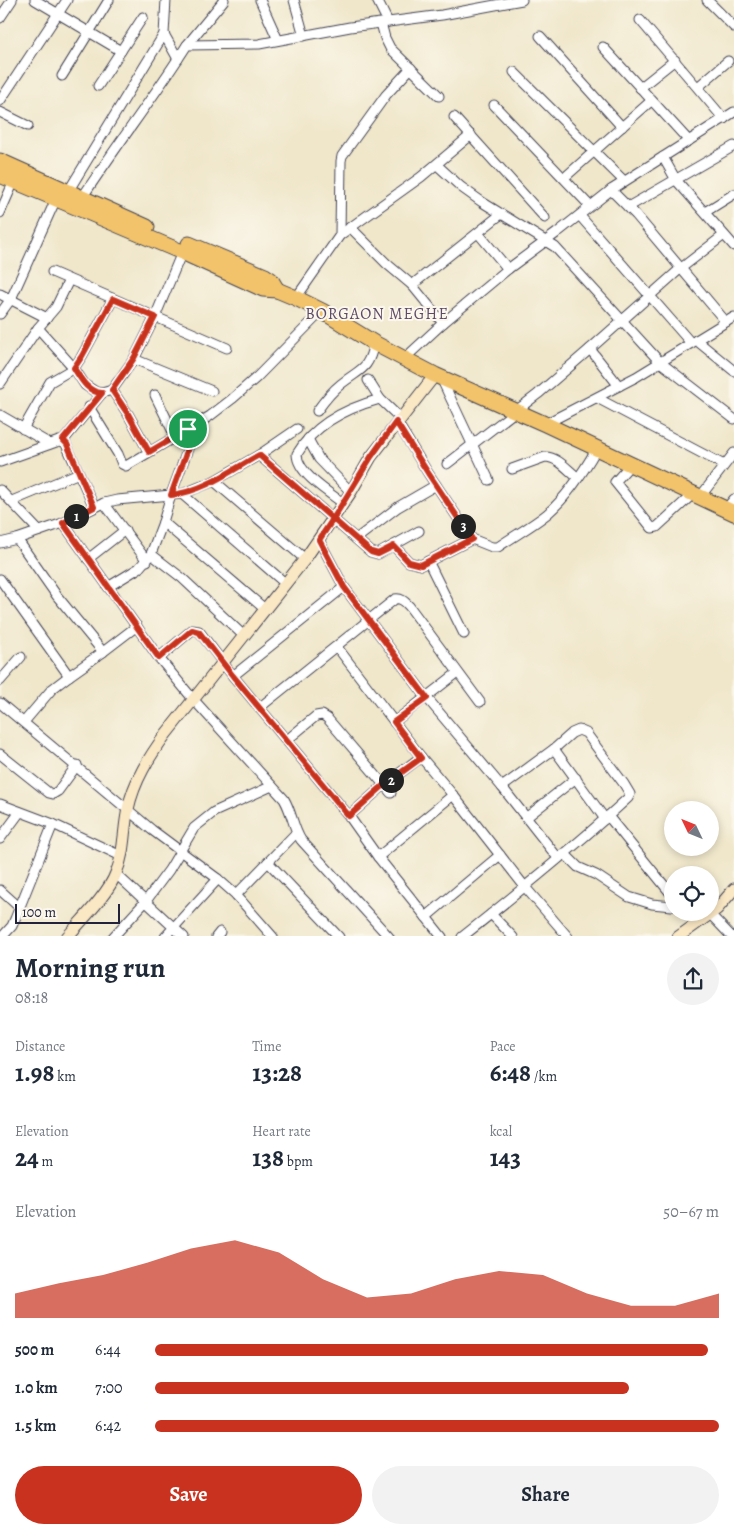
<!DOCTYPE html>
<meta charset="utf-8">
<style>
body{margin:0;font-family:Alegreya,serif;background:#f2f2f3;color:#1f2937;height:100vh;display:flex;flex-direction:column;font-size:19px;white-space:nowrap}
*{box-sizing:border-box;margin:0}
p{font-size:16px;color:#747a83}
.icon{flex:none;width:28px;height:28px;fill:none;stroke:currentColor;stroke-width:2;stroke-linecap:round;stroke-linejoin:round}
.map{position:relative;height:936px;overflow:hidden}
.panel{display:flex;flex-direction:column;background:#fff;flex:1}
.panel>*{flex:none}
.needle{width:32px;rotate:313deg}
.buttons{position:absolute;left:664px;top:801px;display:grid;gap:10px}
.buttons a{display:grid;place-items:center;width:55px;height:55px;border-radius:50%;background:#fff;box-shadow:0 2px 8px #0003;font-size:25px}
.scale{position:absolute;left:15px;bottom:12px;width:105px;box-sizing:border-box;padding-left:5px;border:2px solid #22223b;border-top:0;font-size:14px;line-height:18px;white-space:nowrap;color:#22223b;-webkit-text-stroke:4px #fbf7ec;paint-order:stroke}
.pin{position:absolute;display:grid;place-items:center;width:42px;height:42px;color:#fff;margin:-21px;border:2px solid #fff;border-radius:50%;box-shadow:0 1px 5px #0007}
.km{position:absolute;width:25px;height:25px;margin:-12px;border-radius:50%;background:#222;color:#fff;font-size:14px;line-height:25px;text-align:center}
.round{display:grid;place-items:center;flex:none;width:52px;height:52px;border-radius:26px;background:#f2f2f3}
.head{display:flex;align-items:center;justify-content:space-between;height:85px;padding:0 15px}
h1{font-size:28px;font-weight:700;line-height:38px}
.figures{display:grid;grid-template-columns:repeat(3,1fr);gap:8px;height:85px;padding:5px 15px}
.figures div{display:grid;align-content:center}
.figures b{font-size:25px;font-weight:700}
.figures small{font-size:14px;font-weight:400}
.figures p{font-size:14px}
.chart{height:140px;padding:10px 15px}
.chart p{display:flex;justify-content:space-between}
.chart svg{width:100%;height:90px;margin-top:5px;fill:#c8321e;opacity:.7}
.cta{display:flex;gap:10px;margin-top:auto;padding:10px 15px}
.cta a{flex:1;height:58px;border-radius:30px;background:#c8321e;color:#fff;font-size:20px;font-weight:700;line-height:58px;text-align:center}
.cta a+a{background:#f2f2f3;color:#1f2937}
ul{padding:0 15px;list-style:none;font-size:16px}
li{display:grid;grid-template-columns:80px 60px 1fr;align-items:center;height:38px}
li i{height:12px;border-radius:6px;background:#c8321e}
.map>svg:first-child{display:block}
.lines{fill:none;stroke-linecap:round;stroke-linejoin:round}
.street-casing{stroke:#414051;stroke-width:11}
.secondary-casing{stroke:#414051;stroke-width:13}
.highway-casing{stroke:#414051;stroke-width:17}
.street{stroke:#fff;stroke-width:9}
.secondary{stroke:#fae7c3;stroke-width:11}
.highway{stroke:#f2c36a;stroke-width:15}
.route-casing{stroke:#fff;stroke-width:10}
.route{stroke:#c8321e;stroke-width:6}
.labels{text-anchor:middle;stroke-width:4;stroke-linejoin:round;paint-order:stroke}
.quarter-label{font-size:16px;letter-spacing:1px;fill:#5d4a67;stroke:#fbf7ec}
</style>
<div class="map">
<svg width="734" height="937" viewBox="0 0 734 937">
<rect width="100%" height="100%" fill="#fbf7ec"/>
<filter id="ink" filterUnits="userSpaceOnUse"><feTurbulence type="fractalNoise" baseFrequency=".02" numOctaves="2"/><feDisplacementMap in="SourceGraphic" scale="10" xChannelSelector="R" yChannelSelector="G"/><feConvolveMatrix kernelMatrix="1 2 1 2 8 2 1 2 1" color-interpolation-filters="sRGB"/></filter>
<filter id="wash" filterUnits="userSpaceOnUse"><feTurbulence type="fractalNoise" baseFrequency=".0096" numOctaves="4" result="noise"/><feDisplacementMap in="SourceGraphic" scale="20" xChannelSelector="R" yChannelSelector="G"/><feGaussianBlur stdDeviation="1.12" result="paint"/><feColorMatrix in="noise" values="0 0 0 0 0 0 0 0 0 0 0 0 0 0 0 0 0 1.4 0 .05"/><feComposite in="paint" operator="in"/></filter>
<g filter="url(#wash)">
<rect width="100%" height="100%" fill="#f0e7cb"/>
</g>
<g filter="url(#ink)">
<g class="lines">
<defs>
<g id="street">
<path d="M 35,0 L 121,51"/>
<path d="M 166,0 L 164,34 L 178,59"/>
<path d="M 260,0 L 278,40"/>
<path d="M 294,0 L 304,36"/>
<path d="M 377,0 L 388,22"/>
<path d="M 707,0 L 734,27"/>
<path d="M 0,18 L 12,0"/>
<path d="M 640,20 L 724,119"/>
<path d="M 381,23 L 385,38 L 390,48 L 439,96"/>
<path d="M 540,36 L 622,127"/>
<path d="M 187,45 L 224,0"/>
<path d="M 603,47 L 689,141"/>
<path d="M 514,72 L 624,181"/>
<path d="M 62,76 L 109,0"/>
<path d="M 98,86 L 143,17"/>
<path d="M 698,87 L 728,61"/>
<path d="M 640,88 L 675,60"/>
<path d="M 0,101 L 67,0"/>
<path d="M 494,105 L 590,206"/>
<path d="M 0,112 L 28,126"/>
<path d="M 454,117 L 545,218"/>
<path d="M 663,157 L 676,180 L 734,246"/>
<path d="M 437,165 L 461,187 L 482,202 L 555,247 L 660,362 L 734,419"/>
<path d="M 564,178 L 651,101"/>
<path d="M 611,190 L 636,215 L 726,322"/>
<path d="M 66,195 L 164,34"/>
<path d="M 82,198 C 116,146 154,97 187,45 L 259,44 L 350,27 L 442,15 L 522,0"/>
<path d="M 628,207 L 734,146"/>
<path d="M 705,212 L 734,194"/>
<path d="M 0,213 L 14,181"/>
<path d="M 580,216 L 691,343"/>
<path d="M 350,227 L 387,264 L 412,285 L 443,323"/>
<path d="M 478,233 L 508,269"/>
<path d="M 340,235 L 341,161 L 342,156 L 386,95 L 411,68"/>
<path d="M 52,272 L 227,348"/>
<path d="M 412,285 L 500,215"/>
<path d="M 0,294 L 47,318"/>
<path d="M 296,298 L 340,235 L 421,177 L 471,135"/>
<path d="M 0,314 L 11,299 L 56,199"/>
<path d="M 38,328 L 74,368 L 85,385 L 96,392 L 102,393 L 112,390 L 134,359 L 155,317 L 182,252"/>
<path d="M 696,340 L 734,371"/>
<path d="M 590,349 L 619,386"/>
<path d="M 134,359 L 212,391"/>
<path d="M 404,359 L 443,323 L 508,269 L 558,232 L 611,190 L 734,112"/>
<path d="M 441,378 L 489,480"/>
<path d="M 368,380 L 380,399 L 400,418"/>
<path d="M 0,384 L 38,328 L 56,307 L 69,280"/>
<path d="M 112,390 L 128,414 L 149,452"/>
<path d="M 155,395 L 175,436"/>
<path d="M 597,398 L 724,465"/>
<path d="M 89,407 L 118,454 L 122,464 L 126,466 L 210,416 L 232,399 L 257,377 L 322,311"/>
<path d="M 317,411 C 324,401 331,392 341,384 C 361,368 368,371 374,343"/>
<path d="M 0,415 L 50,444"/>
<path d="M 397,422 L 428,473 L 472,539 L 492,547 L 498,547 C 514,536 532,526 547,514 C 567,497 584,471 597,448"/>
<path d="M 545,424 L 636,377 L 734,317"/>
<path d="M 23,429 L 50,382 L 74,368 L 82,356 L 113,299"/>
<path d="M 308,439 L 319,459 L 351,492"/>
<path d="M 63,441 L 102,393"/>
<path d="M 259,455 L 371,552 L 378,554 L 419,531"/>
<path d="M 0,462 L 59,441 L 65,442 L 94,507"/>
<path d="M 447,464 L 538,394 L 590,349 L 680,269 L 724,235"/>
<path d="M 631,464 L 615,482 L 652,528 L 657,527 L 693,494"/>
<path d="M 512,469 L 545,457 C 558,457 568,470 577,477"/>
<path d="M 214,481 L 305,559"/>
<path d="M 0,490 L 39,531"/>
<path d="M 182,494 L 286,584"/>
<path d="M 700,497 L 734,453"/>
<path d="M 12,501 L 79,473"/>
<path d="M 104,503 L 147,561"/>
<path d="M 343,503 C 329,493 297,473 297,454 C 315,423 347,408 380,399"/>
<path d="M 726,509 L 734,499"/>
<path d="M 163,522 L 266,610"/>
<path d="M 63,523 L 159,658 L 193,699 L 284,799 C 292,812 293,828 301,840 L 389,937"/>
<path d="M 17,539 L 57,596 L 103,652"/>
<path d="M 356,539 L 398,507 L 436,485"/>
<path d="M 319,540 L 344,587 L 427,698 L 502,787 L 558,858"/>
<path d="M 0,543 L 17,539 L 63,523 L 104,503 L 117,500 L 182,494 L 214,481 L 259,455 L 297,429"/>
<path d="M 394,546 L 409,562 L 421,565 L 472,539"/>
<path d="M 151,554 L 182,578 L 244,636"/>
<path d="M 88,559 L 125,530"/>
<path d="M 428,561 L 464,634"/>
<path d="M 0,579 L 69,676"/>
<path d="M 108,587 L 139,568 L 151,554 L 163,522 L 171,495 L 190,443 L 188,429"/>
<path d="M 337,647 L 421,757 L 453,795 L 525,887 L 568,937"/>
<path d="M 159,658 L 192,630 L 199,631 L 233,676 L 349,816 L 378,857 L 442,937"/>
<path d="M 233,676 L 344,587"/>
<path d="M 0,681 L 21,657"/>
<path d="M 0,703 L 152,830 L 218,879 L 236,895 L 273,937"/>
<path d="M 259,708 L 395,599 C 402,598 405,602 409,606 L 480,702"/>
<path d="M 24,722 L 52,689 L 69,676 L 103,652 L 137,626"/>
<path d="M 394,722 L 457,673"/>
<path d="M 287,740 L 316,716 L 322,715 L 327,718 L 391,793"/>
<path d="M 554,749 L 605,819"/>
<path d="M 0,754 L 49,793 L 53,794 L 58,791 L 77,765"/>
<path d="M 0,804 L 53,824 L 121,856"/>
<path d="M 349,816 L 384,785 L 421,757"/>
<path d="M 608,816 L 672,895"/>
<path d="M 527,817 L 576,778"/>
<path d="M 0,839 L 20,812"/>
<path d="M 564,853 L 578,867 L 596,875 L 629,897 L 652,904 L 672,906"/>
<path d="M 378,857 L 453,795"/>
<path d="M 268,862 L 339,937"/>
<path d="M 116,874 L 184,937"/>
<path d="M 0,890 L 19,907"/>
<path d="M 236,895 L 296,833"/>
<path d="M 491,914 L 513,937"/>
<path d="M 710,914 L 732,937"/>
<path d="M 426,917 L 500,855"/>
<path d="M 2,937 L 12,926 L 15,919 L 53,824"/>
<path d="M 113,937 L 146,901 L 169,870 L 194,828 L 214,812 L 272,786"/>
<path d="M 165,937 L 218,879"/>
<path d="M 216,937 L 220,932"/>
<path d="M 462,937 C 519,892 575,847 628,798 L 630,794 L 624,784 L 586,733 L 579,730 L 572,733 L 554,749 L 502,787"/>
</g>
<g id="secondary">
<path d="M 67,937 C 82,920 109,893 116,873 C 125,853 123,830 128,809 C 134,781 149,757 166,734 L 305,559 L 351,492 L 371,457 L 435,375"/>
<path d="M 678,937 L 717,909 L 734,889"/>
</g>
<g id="highway">
<path d="M 0,161 L 147,227"/>
<path d="M 0,175 L 182,252 L 263,289 L 277,290 L 296,298 L 322,311 L 374,343 L 435,375 L 545,424 L 734,513"/>
<path d="M 189,244 L 265,276 L 271,280 L 277,290"/>
</g>
</defs>
<!-- street casing -->
<use href="#street" class="street-casing"/>
<!-- secondary casing -->
<use href="#secondary" class="secondary-casing"/>
<!-- highway casing -->
<use href="#highway" class="highway-casing"/>
<!-- street -->
<use href="#street" class="street"/>
<!-- secondary -->
<use href="#secondary" class="secondary"/>
<!-- highway -->
<use href="#highway" class="highway"/>
</g>
</g>
<g class="lines" filter="url(#ink)">
<defs>
<path id="route" d="M 188,429 L 149,452 L 128,414 L 112,390 L 134,358 L 155,317 L 113,299 L 82,356 L 74,368 C 81,379 87,392 102,393 L 63,440 L 67,444 L 94,507 L 63,523 L 159,658 L 192,630 L 199,632 L 233,676 L 349,816 L 384,785 L 421,758 L 394,722 L 427,698 L 344,587 L 319,540 L 333,519 L 371,552 L 378,554 L 394,546 L 409,562 L 421,565 L 472,539 L 428,473 L 396,422 L 371,457 L 333,519 L 259,455 C 232,470 203,492 171,495 L 190,443 L 188,429"/>
</defs>
<!-- route casing -->
<use href="#route" class="route-casing"/>
<!-- route -->
<use href="#route" class="route"/>
</g>
<g class="labels">
<!-- quarter labels -->
<g class="quarter-label">
<text x="377" y="319">BORGAON MEGHE</text>
</g>
</g>
</svg>
<div class="buttons">
<a><svg class="needle" viewBox="-14 -14 28 28"><path d="M0-13l5 13h-10z" fill="#e53935"/><path d="M0 13l5-13h-10z" fill="#747a83"/></svg></a>
<a><svg class="icon" aria-label="locate" viewBox="0 0 24 24"><circle cx="12" cy="12" r="6"/><path d="M12 2v4M12 18v4M2 12h4M18 12h4"/></svg></a>
</div>
<div class="scale">100 m</div>
<div class="pin" style="left:188px;top:429px;background:#1e9e55"><svg class="icon" aria-label="arrive" viewBox="0 0 24 24"><path d="M6 21V4h12l-3 4 3 4H6"/></svg></div>
<b class="km" style="left:76px;top:516px">1</b>
<b class="km" style="left:391px;top:780px">2</b>
<b class="km" style="left:463px;top:526px">3</b>
</div>
<section class="panel">
<div class="head"><div><h1>Morning run</h1><p>08:18</p></div><a class="round"><svg class="icon" aria-label="share" viewBox="0 0 24 24"><path d="M12 15V3M7 8l5-5 5 5M5 13v7h14v-7"/></svg></a></div>
<div class="figures">
<div><p>Distance</p><b>1.98<small> km</small></b></div>
<div><p>Time</p><b>13:28</b></div>
<div><p>Pace</p><b>6:48<small> /km</small></b></div>
</div>
<div class="figures">
<div><p>Elevation</p><b>24<small> m</small></b></div>
<div><p>Heart rate</p><b>138<small> bpm</small></b></div>
<div><p>kcal</p><b>143</b></div>
</div>
<div class="chart"><p><span>Elevation</span>50–67 m</p>
<svg viewBox="0 0 160 44" preserveAspectRatio="none"><path d="M0 44V32L10 27L20 23L30 17L40 10L50 6L60 12L70 25L80 34L90 32L100 25L110 21L120 23L130 32L140 38L150 38L160 32V44z"/></svg>
</div>
<ul>
<li><b>500 m</b>6:44<i style="width:98%"></i></li>
<li><b>1.0 km</b>7:00<i style="width:84%"></i></li>
<li><b>1.5 km</b>6:42<i style="width:100%"></i></li>
</ul>
<div class="cta"><a>Save</a><a>Share</a></div>
</section>
